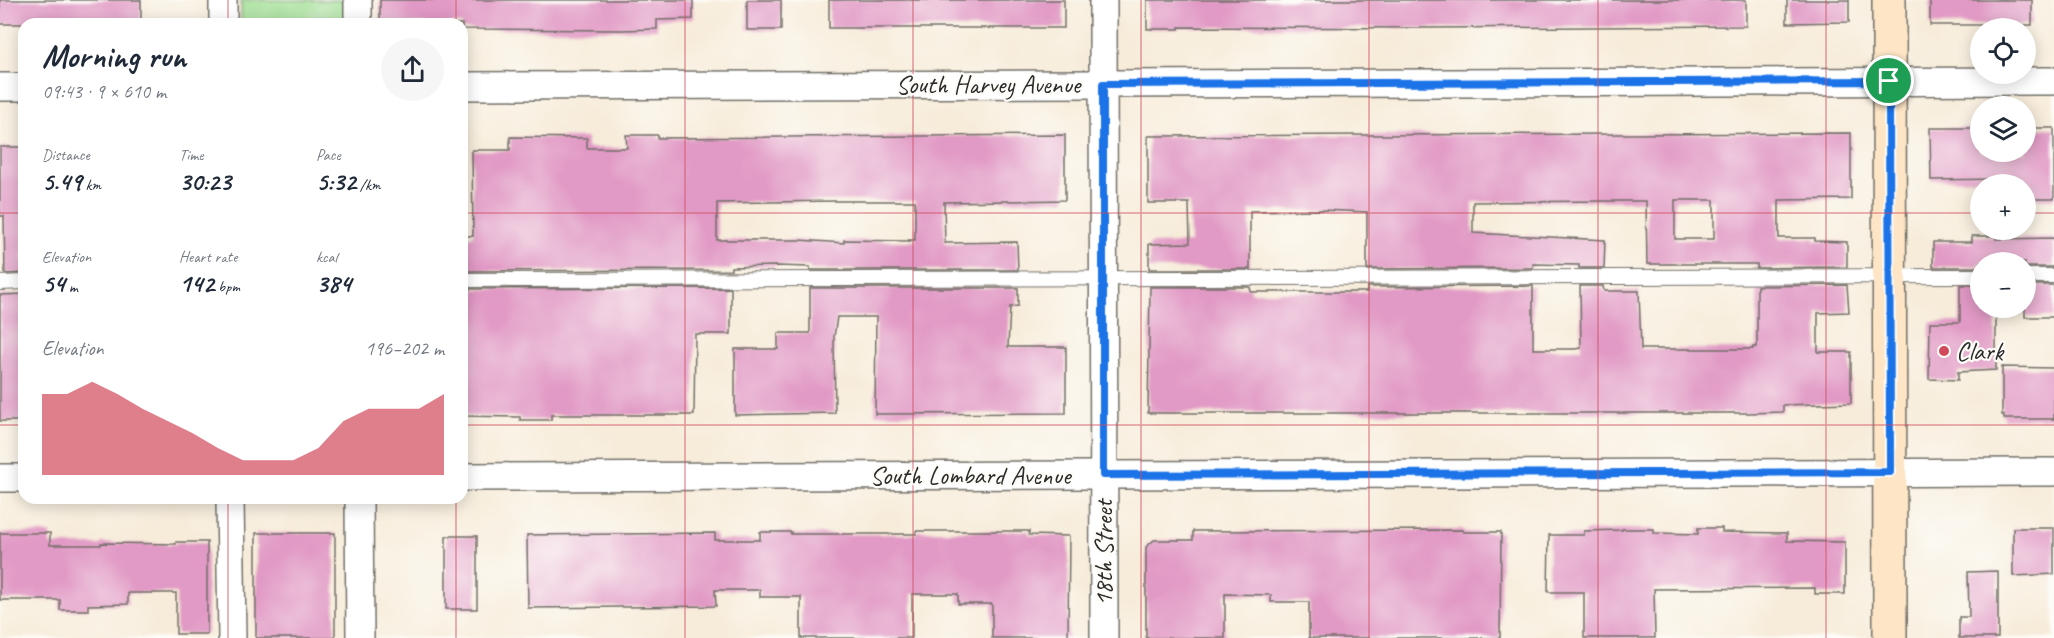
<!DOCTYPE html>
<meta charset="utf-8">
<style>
body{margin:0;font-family:Caveat,sans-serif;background:#f6f6f7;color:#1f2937;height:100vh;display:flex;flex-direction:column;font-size:22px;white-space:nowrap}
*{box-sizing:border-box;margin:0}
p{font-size:20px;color:#747a83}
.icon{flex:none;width:33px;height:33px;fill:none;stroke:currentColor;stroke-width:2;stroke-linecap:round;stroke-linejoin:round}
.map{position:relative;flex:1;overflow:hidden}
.drawer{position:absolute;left:18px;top:18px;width:450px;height:486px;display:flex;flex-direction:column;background:#fff;border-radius:18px;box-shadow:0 3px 15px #0003}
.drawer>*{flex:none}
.buttons{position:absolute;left:1970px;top:18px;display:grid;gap:12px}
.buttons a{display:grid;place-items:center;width:66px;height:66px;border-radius:50%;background:#fff;box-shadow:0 3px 15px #0003;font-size:30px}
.pin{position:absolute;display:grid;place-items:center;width:51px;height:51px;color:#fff;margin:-26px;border:3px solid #fff;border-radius:50%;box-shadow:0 2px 6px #0007}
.round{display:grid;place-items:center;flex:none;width:63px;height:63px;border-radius:32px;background:#f6f6f7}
.head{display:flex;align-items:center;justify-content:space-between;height:102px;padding:0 24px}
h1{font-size:33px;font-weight:700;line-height:45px}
.stats{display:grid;grid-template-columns:repeat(3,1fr);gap:9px;height:102px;padding:6px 24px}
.stats div{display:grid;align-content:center}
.stats b{font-size:26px;font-weight:700}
.stats small{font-size:16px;font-weight:400}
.stats p{font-size:16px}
.chart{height:168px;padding:12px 24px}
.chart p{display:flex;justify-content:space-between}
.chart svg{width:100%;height:108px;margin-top:6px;fill:#d1495b;opacity:.7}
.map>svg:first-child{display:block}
.grass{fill:#9fde93;stroke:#65845f;stroke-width:1.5}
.building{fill:#e199c5;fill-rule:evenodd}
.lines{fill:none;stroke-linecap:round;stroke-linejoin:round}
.lane-casing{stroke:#726f68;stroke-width:16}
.street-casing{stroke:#726f68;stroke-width:30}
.secondary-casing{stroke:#726f68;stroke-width:36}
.lane{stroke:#fff;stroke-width:14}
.street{stroke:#fff;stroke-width:27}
.secondary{stroke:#fde5c5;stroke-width:33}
.route-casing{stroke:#fff;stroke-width:12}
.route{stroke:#1a73e8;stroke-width:8}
.grid{fill:none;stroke:#d1495b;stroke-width:1.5;stroke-opacity:0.55}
.poi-dot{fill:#d1495b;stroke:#fdfcf7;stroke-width:2}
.labels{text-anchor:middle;stroke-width:4.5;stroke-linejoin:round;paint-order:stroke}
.street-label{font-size:26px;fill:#2b2b2b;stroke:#fdfcf7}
.poi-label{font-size:26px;fill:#2b2b2b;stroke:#fdfcf7;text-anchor:start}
</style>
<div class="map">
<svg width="2054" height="638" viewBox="0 0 2054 638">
<rect width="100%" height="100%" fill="#fdfcf7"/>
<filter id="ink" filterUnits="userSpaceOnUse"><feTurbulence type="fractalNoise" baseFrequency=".0167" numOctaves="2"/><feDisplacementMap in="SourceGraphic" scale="12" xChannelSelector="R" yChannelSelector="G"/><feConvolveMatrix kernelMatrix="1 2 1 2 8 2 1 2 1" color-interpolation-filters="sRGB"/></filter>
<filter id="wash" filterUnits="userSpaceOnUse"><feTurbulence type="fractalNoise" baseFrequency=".008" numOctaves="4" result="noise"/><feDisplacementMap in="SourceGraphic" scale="24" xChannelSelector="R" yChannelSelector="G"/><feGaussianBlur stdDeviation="1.35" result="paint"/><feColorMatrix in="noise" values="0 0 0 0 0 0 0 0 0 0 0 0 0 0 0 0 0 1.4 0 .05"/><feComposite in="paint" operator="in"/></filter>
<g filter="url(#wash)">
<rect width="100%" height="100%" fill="#f7ecda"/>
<!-- grass -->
<rect class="grass" x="241" y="0" width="105" height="24"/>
<g id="blocks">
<!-- building -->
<g class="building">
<rect x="0" y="0" width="141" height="24"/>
<path d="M 380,0 L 693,0 L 693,19 L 657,20 L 657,29 L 621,30 L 462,29 L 462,24 L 380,24 Z"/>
<rect x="747" y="0" width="34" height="30"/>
<rect x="829" y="0" width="235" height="28"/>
<path d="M 1147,0 L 1746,0 L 1746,26 L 1429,28 L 1179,27 L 1179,29 L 1147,29 Z"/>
<path d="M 1787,0 L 1849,0 L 1849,22 L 1787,23 Z"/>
<rect x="1930" y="0" width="102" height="25"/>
<path d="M 1930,128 L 1980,128 L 1980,152 L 2025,152 L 2025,128 L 2054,128 L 2054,199 L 2025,199 L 2025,184 L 2001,184 L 2001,179 L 1931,180 Z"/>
<path d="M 1851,133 L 1851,199 L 1779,200 L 1779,238 L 1815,238 L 1815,241 L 1847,242 L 1847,267 L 1757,268 L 1757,264 L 1647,264 L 1646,201 L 1604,201 L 1473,202 L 1473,233 L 1605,240 L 1604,268 L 1579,268 L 1579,265 L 1533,264 L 1533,268 L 1367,269 L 1367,212 L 1322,210 L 1250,211 L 1250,269 L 1149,269 L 1149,244 L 1190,243 L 1189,203 L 1148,203 L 1148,136 ZM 1675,200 L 1714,200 L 1714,239 L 1675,239 Z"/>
<path d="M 626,135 L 658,135 L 658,138 L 1065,135 L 1065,200 L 944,202 L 945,243 L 1017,242 L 1018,270 L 810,270 L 810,267 L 776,266 L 731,267 L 731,270 L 463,271 L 463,236 L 473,236 L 472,150 L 510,150 L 510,137 L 587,138 L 587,148 L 627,148 ZM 834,201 L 915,201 L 915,240 L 909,240 L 910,241 L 844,240 L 844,243 L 799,240 L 717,240 L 717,203 Z"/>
<path d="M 0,147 L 24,147 L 24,273 L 5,274 L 4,216 L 0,216 Z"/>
<path d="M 1972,236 L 1996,236 L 1996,239 L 2054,238 L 2054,267 L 2025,267 L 2025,262 L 1980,262 L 1980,267 L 1933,267 L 1933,242 L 1972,242 Z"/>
<path d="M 1847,285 L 1849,312 L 1818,313 L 1818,352 L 1851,352 L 1851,403 L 1783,405 L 1783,412 L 1748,413 L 1148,413 L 1150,287 L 1250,287 L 1251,292 L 1367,292 L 1367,287 L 1533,286 L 1533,349 L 1575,349 L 1581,348 L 1580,286 L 1603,286 L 1604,291 L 1639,291 L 1641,349 L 1753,349 L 1753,347 L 1757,347 L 1757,286 Z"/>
<path d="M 1960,285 L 1980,285 L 1980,308 L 1996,308 L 1996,370 L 1958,372 L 1958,380 L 1929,379 L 1930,322 L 1960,322 Z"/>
<rect x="2025" y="285" width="29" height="32"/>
<path d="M 731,288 L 731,334 L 695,334 L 694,415 L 551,415 L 551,420 L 520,420 L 520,417 L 462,416 L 463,289 Z"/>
<path d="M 810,288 L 1018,288 L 1018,306 L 1010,307 L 1008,347 L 1066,347 L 1066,413 L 875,414 L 876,317 L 837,317 L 834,337 L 835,413 L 735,415 L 735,349 L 778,349 L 778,333 L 810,333 Z"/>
<path d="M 24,294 L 24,421 L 0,421 L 0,295 Z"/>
<path d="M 2002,367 L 2054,368 L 2054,419 L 2004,419 L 2004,415 L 2002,415 Z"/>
<path d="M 1698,528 L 1722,528 L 1722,532 L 1787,533 L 1787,541 L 1845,542 L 1845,594 L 1815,594 L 1815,588 L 1654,589 L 1655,638 L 1584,638 L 1584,592 L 1548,592 L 1549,535 L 1584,535 L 1584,531 L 1622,530 L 1622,529 L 1654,529 L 1654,533 L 1698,534 Z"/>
<path d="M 2013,528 L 2054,528 L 2054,574 L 2013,576 Z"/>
<path d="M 1463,530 L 1463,532 L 1501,532 L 1500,638 L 1309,638 L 1309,602 L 1271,602 L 1271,595 L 1225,594 L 1225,638 L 1146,638 L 1146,547 L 1154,540 L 1193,540 L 1193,531 Z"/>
<path d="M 916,531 L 1029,531 L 1029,535 L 1069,536 L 1068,638 L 992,638 L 992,604 L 958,604 L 958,594 L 912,594 L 912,638 L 801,638 L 801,597 L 760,597 L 760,590 L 715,590 L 716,606 L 528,608 L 527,535 L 715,533 L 715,540 L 760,540 L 760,532 L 791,532 L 791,534 L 916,534 Z"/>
<path d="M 0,533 L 50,533 L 50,545 L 101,545 L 101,543 L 176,544 L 176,542 L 207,542 L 207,634 L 176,634 L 176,593 L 128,593 L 128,604 L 88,605 L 88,610 L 60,610 L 60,600 L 0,600 Z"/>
<rect x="256" y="533" width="79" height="105"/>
<rect x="446" y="536" width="31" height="73"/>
<path d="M 1998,571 L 1998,638 L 1959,638 L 1959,617 L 1969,617 L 1968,572 Z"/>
</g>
</g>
</g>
<g filter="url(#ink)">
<use href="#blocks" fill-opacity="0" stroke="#726f68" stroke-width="1.5"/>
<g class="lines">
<defs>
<g id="lane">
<path d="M 2025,276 L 2054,276"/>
<path d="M 462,280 L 1980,276"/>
<path d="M 0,283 L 24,282"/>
</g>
<g id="street">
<path d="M 223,0 L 223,24"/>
<path d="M 358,0 L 358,24"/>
<path d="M 1103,0 L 1104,638"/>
<path d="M 462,86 L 2054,81"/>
<path d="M 0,87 L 24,87"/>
<path d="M 462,477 L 2054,472"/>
<path d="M 0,478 L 24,478"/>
<path d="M 230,498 L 232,638"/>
<path d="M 359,498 L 360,638"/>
</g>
<path id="secondary" d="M 1889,0 L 1890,638"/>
</defs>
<!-- lane casing -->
<use href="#lane" class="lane-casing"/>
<!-- street casing -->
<use href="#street" class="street-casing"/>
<!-- secondary casing -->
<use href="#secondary" class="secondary-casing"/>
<!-- lane -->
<use href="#lane" class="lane"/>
<!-- street -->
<use href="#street" class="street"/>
<!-- secondary -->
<use href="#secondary" class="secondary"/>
</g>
</g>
<g class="lines" filter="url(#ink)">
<defs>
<path id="route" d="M 1889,81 L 1890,472 L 1103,475 L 1103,84 Z"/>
</defs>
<!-- route casing -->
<use href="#route" class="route-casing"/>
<!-- route -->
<use href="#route" class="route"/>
</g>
<!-- grid -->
<path class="grid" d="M 228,0 L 228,24M 456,0 L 456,24M 685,0 L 685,638M 913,0 L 913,638M 1141,0 L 1141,638M 1369,0 L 1369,638M 1598,0 L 1598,638M 1826,0 L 1826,638M 0,213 L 24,213M 462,213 L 1980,213M 2025,213 L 2054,213M 0,425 L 24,425M 462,425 L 2054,425M 228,498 L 228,638M 456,498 L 456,638"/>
<!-- markers -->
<circle class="poi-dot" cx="1944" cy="351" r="6"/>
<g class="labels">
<!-- street labels -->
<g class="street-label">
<text x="988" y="93">South Harvey Avenue</text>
<text x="970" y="484">South Lombard Avenue</text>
<text transform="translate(1103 553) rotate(-90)" y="9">18th Street</text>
</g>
<!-- poi labels -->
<g class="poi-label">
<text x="1956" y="360">Clark</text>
</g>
</g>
</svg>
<div class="buttons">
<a><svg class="icon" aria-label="locate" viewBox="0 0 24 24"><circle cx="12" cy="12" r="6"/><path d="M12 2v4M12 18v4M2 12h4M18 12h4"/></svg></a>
<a><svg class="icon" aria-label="layers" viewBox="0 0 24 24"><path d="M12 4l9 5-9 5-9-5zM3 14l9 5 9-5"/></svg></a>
<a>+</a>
<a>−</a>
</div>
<div class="pin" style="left:1889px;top:81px;background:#1e9e55"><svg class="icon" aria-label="arrive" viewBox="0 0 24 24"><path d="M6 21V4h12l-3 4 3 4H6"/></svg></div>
<section class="drawer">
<div class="head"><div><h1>Morning run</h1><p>09:43 · 9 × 610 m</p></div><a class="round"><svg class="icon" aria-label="share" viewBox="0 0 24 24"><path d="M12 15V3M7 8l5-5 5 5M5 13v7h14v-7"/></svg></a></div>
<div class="stats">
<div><p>Distance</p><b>5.49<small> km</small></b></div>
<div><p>Time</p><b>30:23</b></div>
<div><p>Pace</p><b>5:32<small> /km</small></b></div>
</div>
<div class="stats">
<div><p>Elevation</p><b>54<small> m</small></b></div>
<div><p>Heart rate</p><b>142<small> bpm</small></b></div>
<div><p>kcal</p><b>384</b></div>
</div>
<div class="chart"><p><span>Elevation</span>196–202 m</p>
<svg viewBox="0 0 160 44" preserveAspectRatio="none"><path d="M0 44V11L10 11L20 6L30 11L40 17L50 22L60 27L70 33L80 38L90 38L100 38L110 33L120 22L130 17L140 17L150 17L160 11V44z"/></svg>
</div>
</section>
</div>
